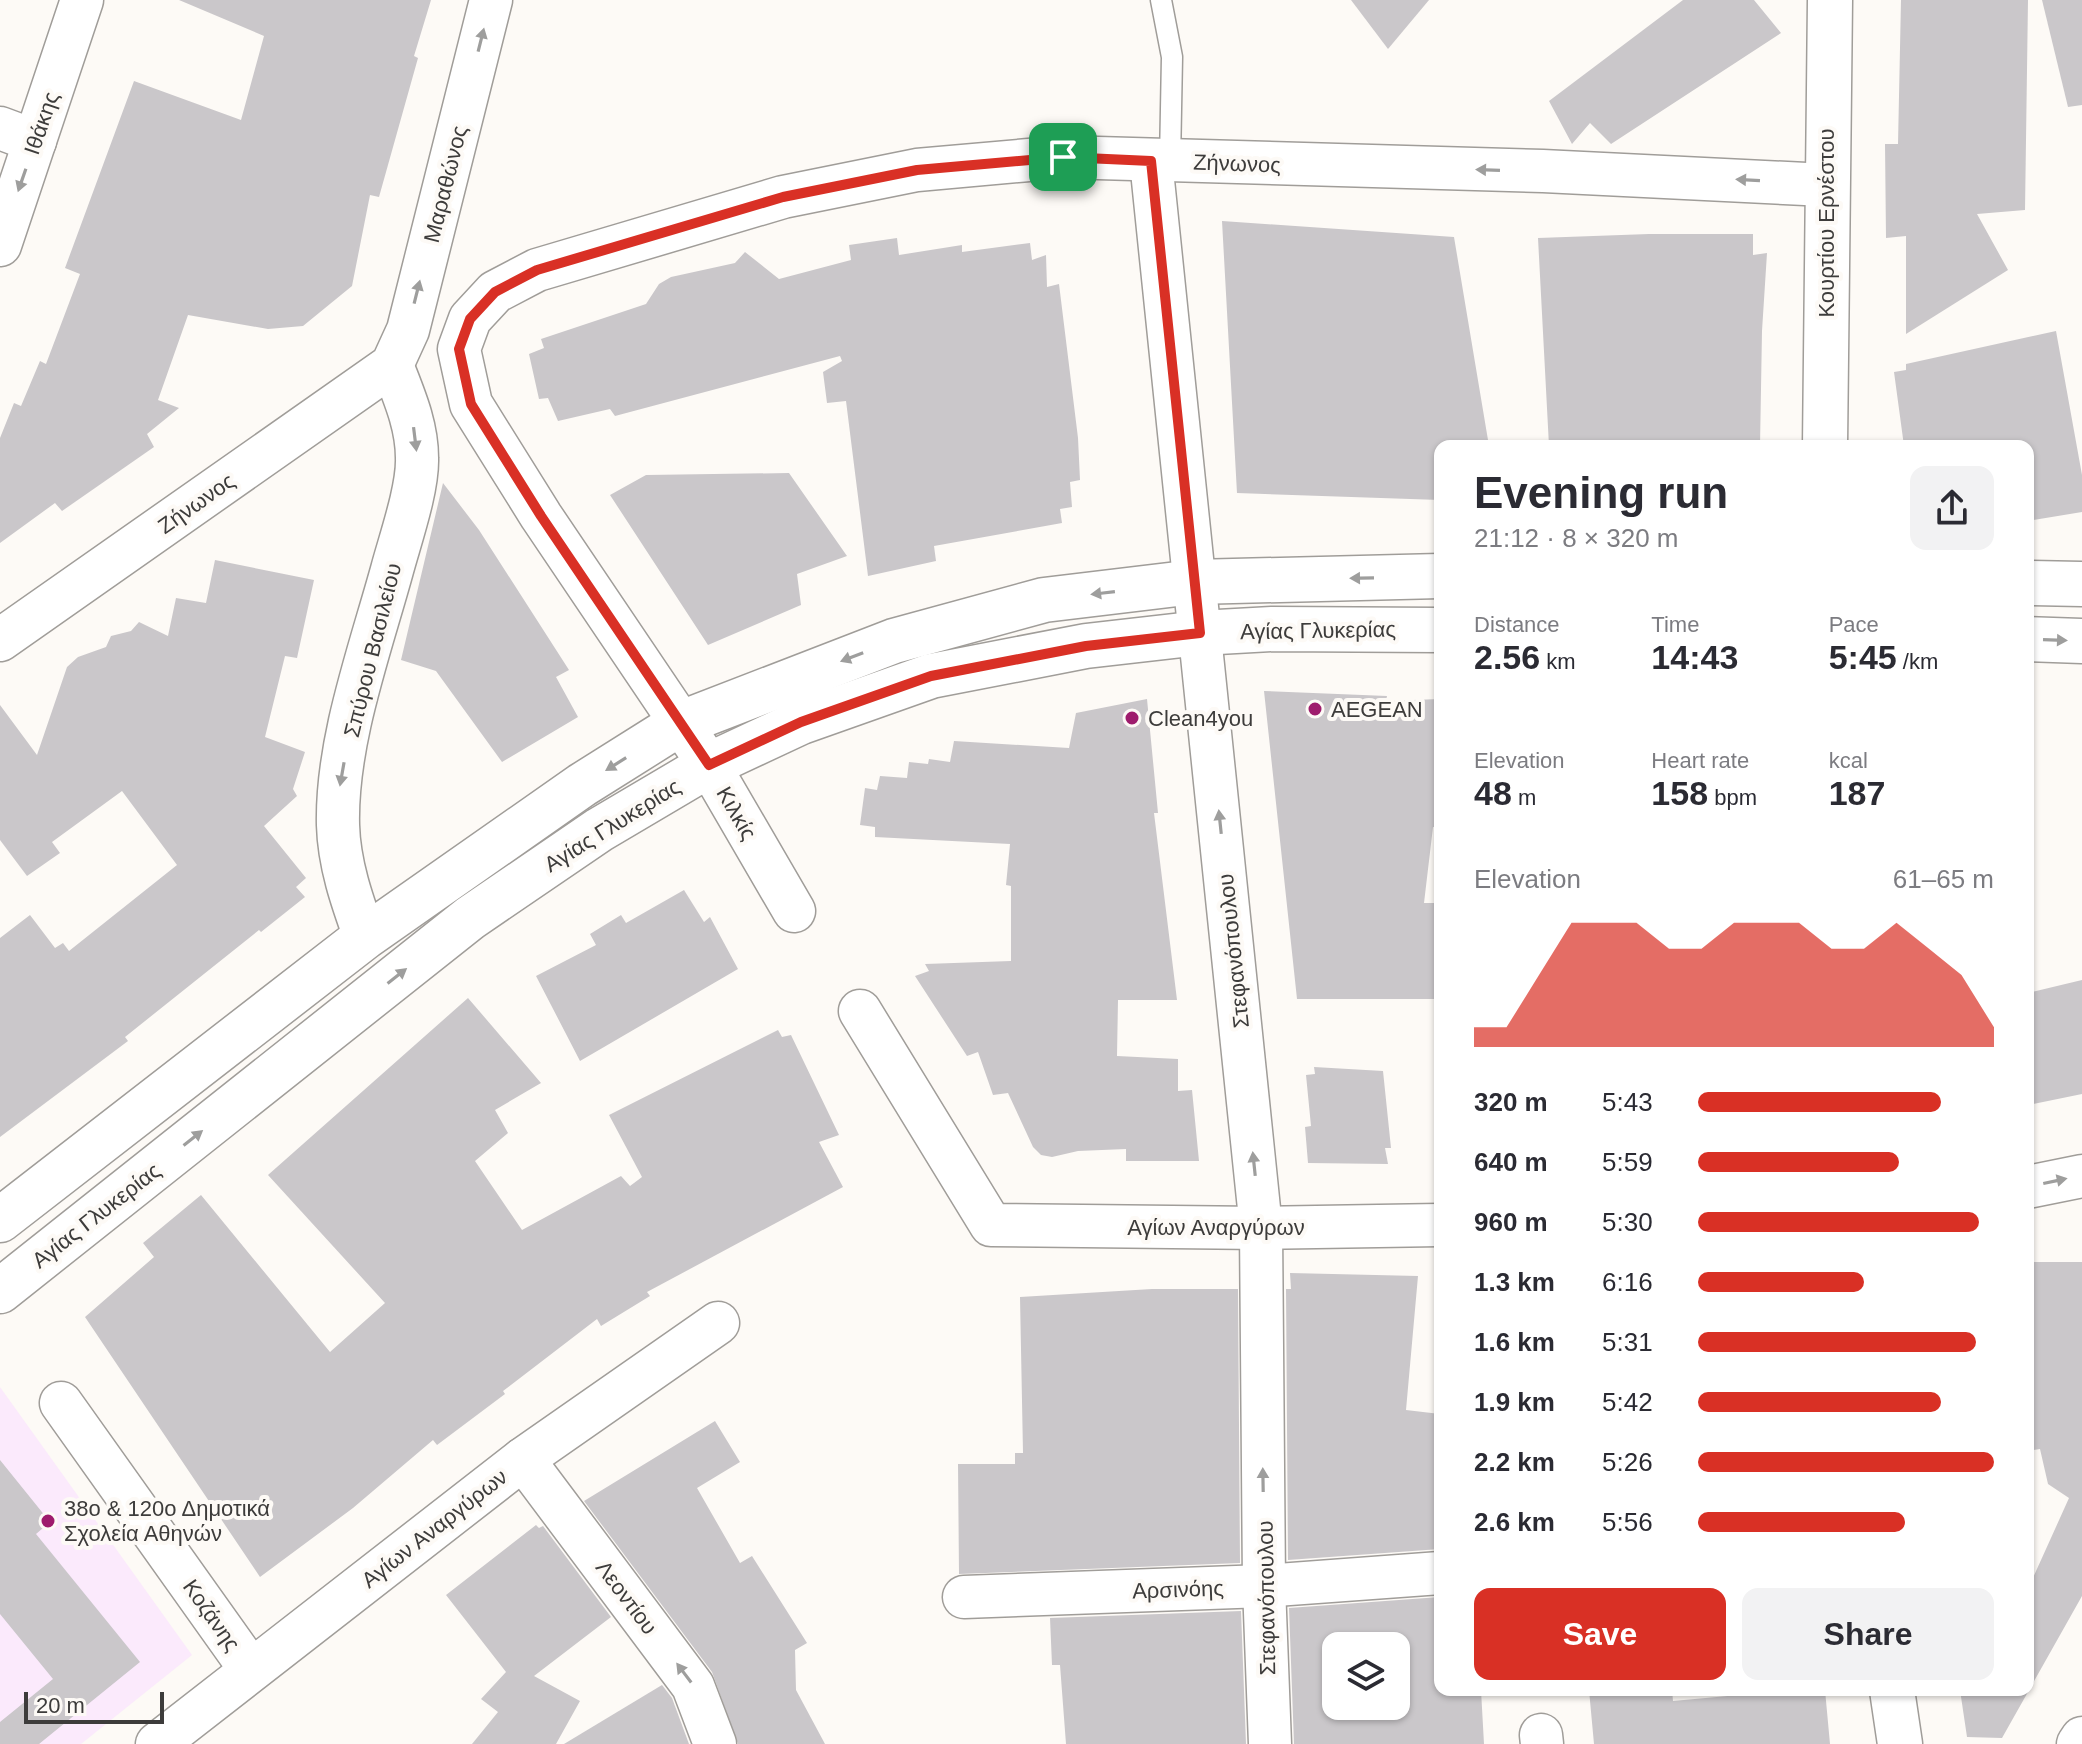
<!DOCTYPE html>
<meta charset="utf-8">
<style>
body{margin:0;font-family:Arial,sans-serif;background:#f2f2f3;color:#2b2b33;height:100vh;display:flex;flex-direction:column;font-size:30px;white-space:nowrap}
*{box-sizing:border-box;margin:0}
p{font-size:26px;color:#7c7c81}
.icon{flex:none;width:44px;height:44px;fill:none;stroke:currentColor;stroke-width:2;stroke-linecap:round;stroke-linejoin:round}
.map{position:relative;flex:1;overflow:hidden}
.drawer{position:absolute;left:1434px;top:440px;width:600px;height:1256px;display:flex;flex-direction:column;background:#fff;border-radius:16px;box-shadow:0 2px 6px #0004}
.drawer>*{flex:none}
.tools{position:absolute;left:1322px;top:1632px;display:grid;gap:16px}
.tools a{display:grid;place-items:center;width:88px;height:88px;border-radius:16px;background:#fff;box-shadow:0 2px 6px #0004;font-size:40px}
.scale{position:absolute;left:24px;bottom:20px;width:140px;box-sizing:border-box;padding-left:8px;border:4px solid #3d3c3b;border-top:0;font-size:22px;line-height:28px;white-space:nowrap;color:#3d3c3b;-webkit-text-stroke:6px #fdfaf6;paint-order:stroke}
.pin{position:absolute;display:grid;place-items:center;width:68px;height:68px;color:#fff;margin:-34px;border-radius:16px;box-shadow:0 4px 12px #0006}
.round{display:grid;place-items:center;flex:none;width:84px;height:84px;border-radius:16px;background:#f2f2f3}
.overview{display:flex;align-items:center;justify-content:space-between;height:136px;padding:0 40px}
h1{font-size:44px;font-weight:600;line-height:60px}
.figures{display:grid;grid-template-columns:repeat(3,1fr);gap:12px;height:136px;padding:8px 40px}
.figures div{display:grid;align-content:center}
.figures b{font-size:34px;font-weight:600}
.figures small{font-size:22px;font-weight:400}
.figures p{font-size:22px}
.chart{height:224px;padding:16px 40px}
.chart p{display:flex;justify-content:space-between}
.chart svg{width:100%;height:144px;margin-top:8px;fill:#d93025;opacity:.7}
.action{display:flex;gap:16px;margin-top:auto;padding:16px 40px}
.action a{flex:1;height:92px;border-radius:16px;background:#d93025;color:#fff;font-size:32px;font-weight:600;line-height:92px;text-align:center}
.action a+a{background:#f2f2f3;color:#2b2b33}
ul{padding:0 40px;list-style:none;font-size:26px}
li{display:grid;grid-template-columns:128px 96px 1fr;align-items:center;height:60px}
li i{height:20px;border-radius:10px;background:#d93025}
.map>svg:first-child{display:block}
.education{fill:#fbeafc}
.building{fill:#cac7ca;fill-rule:evenodd}
.lines{fill:none;stroke-linecap:round;stroke-linejoin:round}
.lane-casing{stroke:#a09d99;stroke-width:23}
.street-casing{stroke:#a09d99;stroke-width:45}
.secondary-casing{stroke:#a09d99;stroke-width:47}
.lane{stroke:#fff;stroke-width:20}
.street{stroke:#fff;stroke-width:42}
.secondary{stroke:#fff;stroke-width:44}
.oneway{fill:#9e9e9d}
.route-casing{stroke:#fff;stroke-width:16}
.route{stroke:#d93025;stroke-width:10}
.poi-dot{fill:#9e1c6d;stroke:#fdfaf6;stroke-width:3}
.labels{text-anchor:middle;stroke-width:8;stroke-linejoin:round;paint-order:stroke}
.street-label{font-size:22px;fill:#3d3c3b;stroke:#fdfaf6}
.poi-label{font-size:22px;fill:#3d3c3b;stroke:#fdfaf6;text-anchor:start}
</style>
<div class="map">
<svg width="2082" height="1744" viewBox="0 0 2082 1744">
<rect width="100%" height="100%" fill="#fdfaf6"/>
<!-- education -->
<path class="education" d="M 0,1387 L 192,1655 L 81,1744 L 0,1744 Z"/>
<!-- building -->
<g class="building">
<path d="M 179,0 L 431,0 L 414,56 L 418,58 L 379,197 L 370,195 L 352,286 L 303,326 L 268,329 L 188,315 L 158,400 L 179,408 L 147,434 L 154,447 L 62,511 L 55,503 L 0,543 L 0,438 L 14,403 L 21,406 L 40,361 L 46,364 L 80,274 L 65,268 L 134,81 L 241,120 L 264,36 Z"/>
<path d="M 1351,0 L 1429,0 L 1388,49 Z"/>
<path d="M 1683,0 L 1754,0 L 1781,33 L 1611,144 L 1590,123 L 1572,144 L 1549,101 Z"/>
<path d="M 1901,0 L 2028,0 L 2025,210 L 1977,214 L 2008,270 L 1906,334 L 1906,236 L 1886,238 L 1885,144 L 1898,144 Z"/>
<path d="M 2042,0 L 2082,0 L 2082,105 L 2068,107 Z"/>
<path d="M 1222,221 L 1454,237 L 1489,446 L 1440,446 L 1440,500 L 1237,493 Z"/>
<path d="M 1649,234 L 1753,234 L 1753,255 L 1767,253 L 1762,331 L 1760,446 L 1549,446 L 1538,238 Z"/>
<path d="M 897,238 L 899,255 L 962,245 L 962,252 L 1030,243 L 1032,260 L 1046,255 L 1047,287 L 1059,284 L 1078,438 L 1080,480 L 1070,482 L 1072,507 L 1060,509 L 1062,523 L 934,546 L 936,561 L 868,576 L 846,401 L 827,403 L 823,372 L 842,361 L 840,356 L 615,416 L 610,409 L 558,421 L 548,398 L 539,399 L 529,354 L 544,348 L 541,339 L 646,304 L 659,284 L 671,277 L 735,263 L 745,252 L 779,279 L 851,260 L 849,245 Z"/>
<path d="M 2056,331 L 2082,475 L 2082,512 L 2028,521 L 2028,446 L 1904,446 L 1894,372 L 1906,370 L 1906,364 Z"/>
<path d="M 789,473 L 847,556 L 797,574 L 801,605 L 708,645 L 610,495 L 646,475 Z"/>
<path d="M 443,483 L 479,530 L 569,670 L 556,677 L 578,717 L 502,762 L 436,671 L 401,660 Z"/>
<path d="M 215,560 L 314,580 L 297,658 L 285,656 L 265,737 L 305,752 L 293,789 L 297,796 L 264,826 L 306,878 L 296,887 L 305,897 L 261,932 L 259,930 L 125,1037 L 128,1041 L 0,1137 L 0,938 L 30,915 L 55,948 L 63,943 L 69,951 L 177,865 L 122,791 L 52,842 L 60,853 L 27,876 L 0,840 L 0,705 L 37,755 L 67,667 L 78,657 L 106,647 L 111,636 L 131,631 L 139,622 L 168,636 L 176,598 L 206,603 Z"/>
<path d="M 1264,691 L 1387,696 L 1386,701 L 1440,699 L 1440,828 L 1433,827 L 1424,903 L 1440,903 L 1440,999 L 1297,999 Z"/>
<path d="M 1147,699 L 1158,813 L 1154,813 L 1177,1000 L 1118,1000 L 1117,1056 L 1178,1059 L 1178,1091 L 1192,1090 L 1199,1161 L 1126,1161 L 1126,1149 L 1078,1151 L 1052,1157 L 1041,1155 L 1033,1147 L 1008,1093 L 993,1095 L 978,1052 L 967,1056 L 915,976 L 929,971 L 925,964 L 1011,961 L 1011,886 L 1006,885 L 1010,844 L 875,837 L 875,827 L 860,825 L 865,788 L 877,790 L 880,776 L 907,778 L 909,762 L 928,764 L 929,759 L 950,762 L 954,741 L 1069,748 L 1076,713 Z"/>
<path d="M 684,890 L 704,922 L 710,917 L 738,969 L 580,1061 L 536,976 L 596,945 L 590,934 L 621,915 L 626,923 Z"/>
<path d="M 2082,980 L 2082,1094 L 2028,1105 L 2028,993 Z"/>
<path d="M 468,998 L 541,1083 L 495,1110 L 508,1133 L 475,1161 L 522,1230 L 621,1176 L 630,1186 L 642,1177 L 609,1115 L 778,1030 L 782,1037 L 791,1035 L 839,1135 L 819,1142 L 843,1187 L 647,1292 L 650,1296 L 601,1326 L 597,1319 L 503,1391 L 505,1394 L 437,1445 L 433,1440 L 353,1508 L 260,1577 L 85,1317 L 154,1257 L 143,1243 L 201,1195 L 330,1352 L 385,1303 L 268,1175 Z"/>
<path d="M 1314,1067 L 1383,1071 L 1391,1148 L 1385,1148 L 1388,1164 L 1308,1163 L 1305,1127 L 1311,1126 L 1306,1075 L 1315,1074 Z"/>
<path d="M 2028,1262 L 2082,1262 L 2082,1596 L 2002,1738 L 1967,1737 L 1960,1690 L 2028,1690 L 2028,1589 L 2069,1498 L 2048,1484 L 2040,1449 L 2028,1451 Z"/>
<path d="M 1290,1273 L 1418,1276 L 1406,1410 L 1440,1414 L 1440,1549 L 1288,1560 L 1286,1289 L 1291,1289 Z"/>
<path d="M 1152,1289 L 1238,1289 L 1240,1563 L 959,1574 L 958,1464 L 1015,1464 L 1015,1453 L 1023,1453 L 1020,1297 Z"/>
<path d="M 715,1421 L 740,1462 L 697,1488 L 740,1563 L 752,1556 L 807,1643 L 795,1650 L 796,1690 L 825,1744 L 738,1744 L 712,1672 L 584,1501 Z"/>
<path d="M 0,1460 L 50,1522 L 36,1534 L 140,1662 L 39,1744 L 0,1744 L 0,1722 L 53,1679 L 0,1614 Z"/>
<path d="M 536,1525 L 539,1528 L 543,1526 L 611,1617 L 534,1676 L 580,1701 L 556,1744 L 472,1744 L 498,1712 L 481,1699 L 506,1672 L 446,1595 Z"/>
<path d="M 1440,1597 L 1440,1690 L 1481,1690 L 1484,1744 L 1294,1744 L 1289,1608 ZM 1336,1646 L 1396,1646 L 1396,1706 L 1336,1706 Z"/>
<path d="M 1241,1611 L 1246,1744 L 1066,1744 L 1060,1665 L 1052,1665 L 1050,1618 Z"/>
<path d="M 662,1685 L 672,1698 L 689,1744 L 564,1744 Z"/>
<path d="M 1589,1690 L 1672,1690 L 1673,1701 L 1771,1692 L 1771,1690 L 1825,1690 L 1830,1744 L 1594,1744 Z"/>
</g>
<g class="lines">
<defs>
<path id="lane" d="M 1161,0 L 1172,57 L 1170,161"/>
<g id="street">
<path d="M 0,128 L 35,141"/>
<path d="M 1151,161 L 1261,1228 L 1264,1586 L 1270,1744"/>
<path d="M 0,245 L 82,0"/>
<path d="M 0,640 L 392,365 L 408,330 L 491,0"/>
<path d="M 794,911 L 709,765 L 541,516 L 471,404 L 459,349 L 470,319 L 495,292 L 537,270 L 783,197 L 917,170 L 1063,157 L 1543,171 L 1826,185"/>
<path d="M 365,937 C 352,901 339,864 338,825 C 336,742 370,650 392,570 C 400,540 418,489 417,458 C 417,425 404,396 392,365"/>
<path d="M 860,1011 L 991,1225 L 1261,1228 L 1440,1225"/>
<path d="M 2028,1187 L 2082,1176"/>
<path d="M 61,1403 L 251,1670"/>
<path d="M 523,1459 L 693,1686 L 715,1744"/>
<path d="M 964,1597 L 1264,1586 L 1440,1573"/>
<path d="M 1541,1735 L 1542,1744"/>
<path d="M 157,1744 L 523,1459 L 718,1323"/>
<path d="M 2078,1744 L 2082,1738"/>
</g>
<g id="secondary">
<path d="M 1825,446 L 1830,0"/>
<path d="M 2028,583 L 2082,584"/>
<path d="M 2028,639 L 2082,641"/>
<path d="M 0,1220 L 365,937 L 582,785 L 679,724 L 894,641 L 1044,600 L 1194,582 L 1440,576"/>
<path d="M 0,1291 L 470,918 L 599,830 L 709,765 L 801,722 L 931,676 L 1086,646 L 1200,633 L 1272,629 L 1440,630"/>
<path d="M 1892,1690 L 1900,1744"/>
</g>
</defs>
<!-- lane casing -->
<use href="#lane" class="lane-casing"/>
<!-- street casing -->
<use href="#street" class="street-casing"/>
<!-- secondary casing -->
<use href="#secondary" class="secondary-casing"/>
<!-- lane -->
<use href="#lane" class="lane"/>
<!-- street -->
<use href="#street" class="street"/>
<!-- secondary -->
<use href="#secondary" class="secondary"/>
</g>
<!-- one-way arrows -->
<defs><path id="oneway-solid" d="M-6-.8H1V-3.2L6.5 0L1 3.2V.8H-6Z" transform="scale(2)"/></defs>
<g class="oneway">
<use href="#oneway-solid" transform="translate(481 40) rotate(-76)"/>
<use href="#oneway-solid" transform="translate(1488 170) rotate(-178)"/>
<use href="#oneway-solid" transform="translate(22 180) rotate(109)"/>
<use href="#oneway-solid" transform="translate(1748 180) rotate(-177)"/>
<use href="#oneway-solid" transform="translate(417 292) rotate(-76)"/>
<use href="#oneway-solid" transform="translate(415 439) rotate(83)"/>
<use href="#oneway-solid" transform="translate(1362 578) rotate(179)"/>
<use href="#oneway-solid" transform="translate(1103 593) rotate(173)"/>
<use href="#oneway-solid" transform="translate(2055 640) rotate(2)"/>
<use href="#oneway-solid" transform="translate(852 657) rotate(159)"/>
<use href="#oneway-solid" transform="translate(616 764) rotate(148)"/>
<use href="#oneway-solid" transform="translate(342 774) rotate(100)"/>
<use href="#oneway-solid" transform="translate(1220 822) rotate(-96)"/>
<use href="#oneway-solid" transform="translate(397 976) rotate(-38)"/>
<use href="#oneway-solid" transform="translate(193 1138) rotate(-38)"/>
<use href="#oneway-solid" transform="translate(1254 1164) rotate(-96)"/>
<use href="#oneway-solid" transform="translate(2055 1181) rotate(-12)"/>
<use href="#oneway-solid" transform="translate(1263 1480) rotate(-91)"/>
<use href="#oneway-solid" transform="translate(684 1673) rotate(-127)"/>
</g>
<g class="lines">
<defs>
<path id="route" d="M 1063,157 L 1151,161 L 1200,633 L 1086,646 L 931,676 L 801,722 L 709,765 L 541,516 L 471,404 L 459,349 L 470,319 L 495,292 L 537,270 L 783,197 L 917,170 Z"/>
</defs>
<!-- route casing -->
<use href="#route" class="route-casing"/>
<!-- route -->
<use href="#route" class="route"/>
</g>
<!-- markers -->
<g class="poi-dot">
<circle cx="1315" cy="709" r="8"/>
<circle cx="1132" cy="718" r="8"/>
<circle cx="48" cy="1521" r="8"/>
</g>
<g class="labels">
<!-- street labels -->
<g class="street-label">
<text transform="translate(41 123) rotate(-71)" y="8">Ιθάκης</text>
<text transform="translate(1237 163) rotate(2)" y="8">Ζήνωνος</text>
<text transform="translate(445 184) rotate(-76)" y="8">Μαραθώνος</text>
<text transform="translate(1826 223) rotate(-90)" y="8">Κουρτίου Ερνέστου</text>
<text transform="translate(196 503) rotate(-35)" y="8">Ζήνωνος</text>
<text transform="translate(1318 630) rotate(-1)" y="8">Αγίας Γλυκερίας</text>
<text transform="translate(372 650) rotate(-76)" y="8">Σπύρου Βασιλείου</text>
<text transform="translate(737 813) rotate(60)" y="8">Κιλκίς</text>
<text transform="translate(612 825) rotate(-32)" y="8">Αγίας Γλυκερίας</text>
<text transform="translate(1233 951) rotate(-96)" y="8">Στεφανόπουλου</text>
<text transform="translate(96 1215) rotate(-38)" y="8">Αγίας Γλυκερίας</text>
<text x="1216" y="1235">Αγίων Αναργύρων</text>
<text transform="translate(434 1528) rotate(-38)" y="8">Αγίων Αναργύρων</text>
<text transform="translate(1178 1589) rotate(-2)" y="8">Αρσινόης</text>
<text transform="translate(627 1597) rotate(53)" y="8">Λεοντίου</text>
<text transform="translate(1266 1598) rotate(-91)" y="8">Στεφανόπουλου</text>
<text transform="translate(212 1615) rotate(55)" y="8">Κοζάνης</text>
</g>
<!-- poi labels -->
<g class="poi-label">
<text x="1331" y="717">AEGEAN</text>
<text x="1148" y="726">Clean4you</text>
<text x="64" y="1516">38ο &amp; 120ο Δημοτικά<tspan x="64" dy="25">Σχολεία Αθηνών</tspan></text>
</g>
</g>
</svg>
<div class="tools">
<a><svg class="icon" aria-label="layers" viewBox="0 0 24 24"><path d="M12 4l9 5-9 5-9-5zM3 14l9 5 9-5"/></svg></a>
</div>
<div class="scale">20 m</div>
<div class="pin" style="left:1063px;top:157px;background:#1e9e55"><svg class="icon" aria-label="arrive" viewBox="0 0 24 24"><path d="M6 21V4h12l-3 4 3 4H6"/></svg></div>
<section class="drawer">
<div class="overview"><div><h1>Evening run</h1><p>21:12 · 8 × 320 m</p></div><a class="round"><svg class="icon" aria-label="share" viewBox="0 0 24 24"><path d="M12 15V3M7 8l5-5 5 5M5 13v7h14v-7"/></svg></a></div>
<div class="figures">
<div><p>Distance</p><b>2.56<small> km</small></b></div>
<div><p>Time</p><b>14:43</b></div>
<div><p>Pace</p><b>5:45<small> /km</small></b></div>
</div>
<div class="figures">
<div><p>Elevation</p><b>48<small> m</small></b></div>
<div><p>Heart rate</p><b>158<small> bpm</small></b></div>
<div><p>kcal</p><b>187</b></div>
</div>
<div class="chart"><p><span>Elevation</span>61–65 m</p>
<svg viewBox="0 0 160 44" preserveAspectRatio="none"><path d="M0 44V38L10 38L20 22L30 6L40 6L50 6L60 14L70 14L80 6L90 6L100 6L110 14L120 14L130 6L140 14L150 22L160 38V44z"/></svg>
</div>
<ul>
<li><b>320 m</b>5:43<i style="width:82%"></i></li>
<li><b>640 m</b>5:59<i style="width:68%"></i></li>
<li><b>960 m</b>5:30<i style="width:95%"></i></li>
<li><b>1.3 km</b>6:16<i style="width:56%"></i></li>
<li><b>1.6 km</b>5:31<i style="width:94%"></i></li>
<li><b>1.9 km</b>5:42<i style="width:82%"></i></li>
<li><b>2.2 km</b>5:26<i style="width:100%"></i></li>
<li><b>2.6 km</b>5:56<i style="width:70%"></i></li>
</ul>
<div class="action"><a>Save</a><a>Share</a></div>
</section>
</div>
